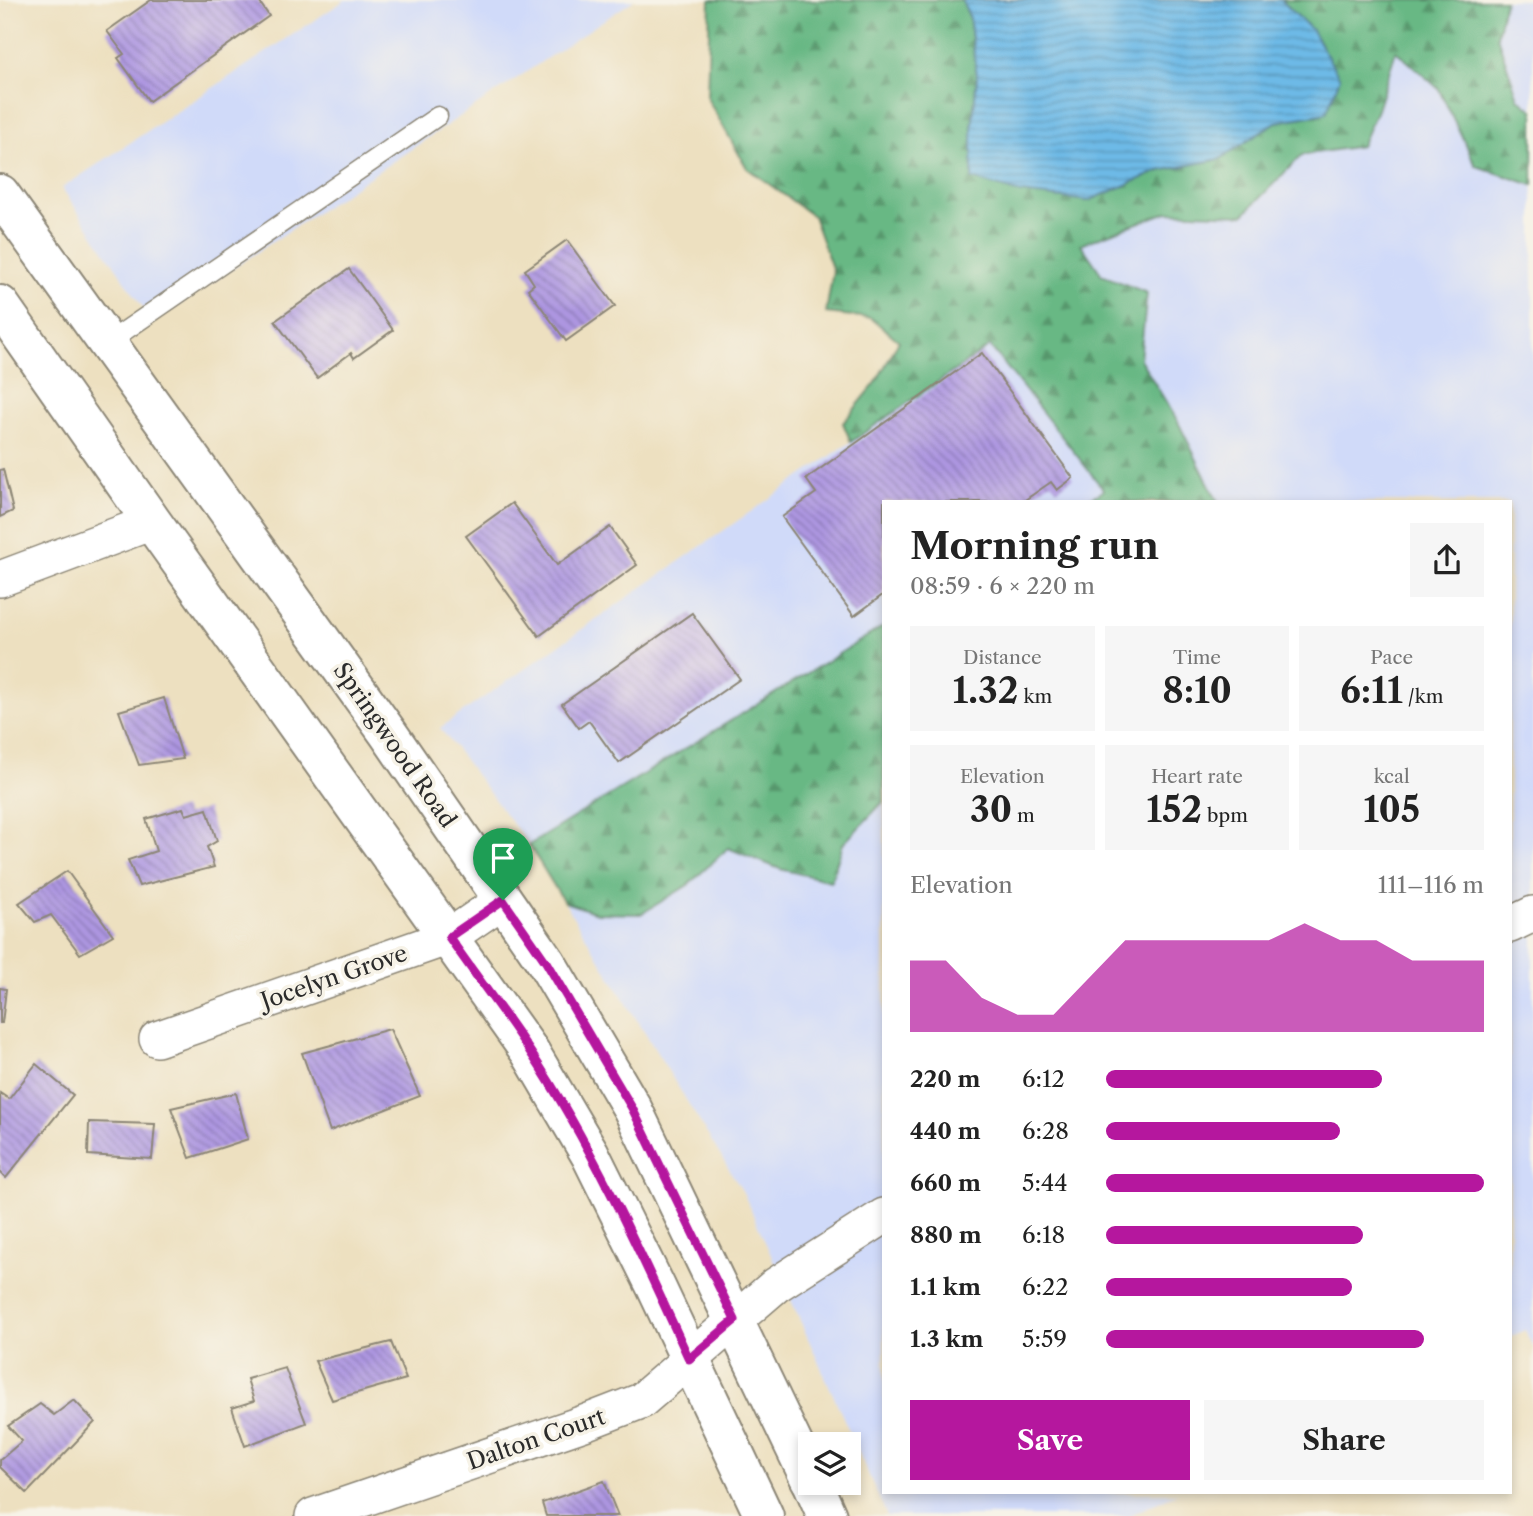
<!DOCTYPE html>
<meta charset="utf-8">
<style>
body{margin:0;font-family:"Libre Caslon Text",serif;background:#f6f6f6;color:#222;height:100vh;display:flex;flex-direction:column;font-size:26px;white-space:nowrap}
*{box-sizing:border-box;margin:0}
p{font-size:23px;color:#767676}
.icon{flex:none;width:38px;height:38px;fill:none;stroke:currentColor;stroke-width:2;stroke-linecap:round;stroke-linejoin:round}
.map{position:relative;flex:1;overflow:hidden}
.details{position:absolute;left:882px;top:500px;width:630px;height:994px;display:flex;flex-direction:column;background:#fff;border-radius:0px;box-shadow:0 4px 10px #0003}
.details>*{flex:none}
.controls{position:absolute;left:798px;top:1432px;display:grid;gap:14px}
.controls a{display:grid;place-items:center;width:63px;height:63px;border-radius:0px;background:#fff;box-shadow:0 4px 10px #0003;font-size:35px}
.pin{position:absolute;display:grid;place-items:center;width:60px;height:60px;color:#fff;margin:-72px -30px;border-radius:50% 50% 50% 0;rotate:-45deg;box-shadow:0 0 7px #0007}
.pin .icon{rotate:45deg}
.round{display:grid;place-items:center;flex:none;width:74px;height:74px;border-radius:0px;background:#f6f6f6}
.overview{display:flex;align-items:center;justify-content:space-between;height:119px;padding:0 28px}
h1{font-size:38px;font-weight:800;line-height:52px}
.metrics{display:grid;grid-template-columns:repeat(3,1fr);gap:10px;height:119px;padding:7px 28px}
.metrics div{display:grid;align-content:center;border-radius:0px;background:#f6f6f6;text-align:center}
.metrics b{font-size:35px;font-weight:800}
.metrics small{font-size:19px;font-weight:400}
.metrics p{font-size:19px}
.chart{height:196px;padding:14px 28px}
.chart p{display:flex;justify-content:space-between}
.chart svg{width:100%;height:126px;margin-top:7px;fill:#b5179e;opacity:.7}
.button{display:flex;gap:14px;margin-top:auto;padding:14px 28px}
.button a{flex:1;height:80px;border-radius:0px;background:#b5179e;color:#fff;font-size:28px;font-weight:800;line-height:80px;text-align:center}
.button a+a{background:#f6f6f6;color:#222}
ul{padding:0 28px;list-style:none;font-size:23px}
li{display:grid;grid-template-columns:112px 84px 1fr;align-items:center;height:52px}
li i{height:18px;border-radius:9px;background:#b5179e}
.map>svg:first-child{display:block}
.built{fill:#d0daf9}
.forest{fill:url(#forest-firs);stroke:#4a7258;stroke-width:2}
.water{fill:url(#water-rules);stroke:#4c7289;stroke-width:2}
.building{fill:url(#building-back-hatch)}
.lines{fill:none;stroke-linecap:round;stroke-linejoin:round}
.lane-casing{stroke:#8c8676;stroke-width:21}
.street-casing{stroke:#8c8676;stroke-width:38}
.secondary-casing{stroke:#8c8676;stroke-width:42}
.lane{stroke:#fff;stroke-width:18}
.street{stroke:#fff;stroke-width:35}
.secondary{stroke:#fff;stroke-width:38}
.route-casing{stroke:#fff;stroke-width:14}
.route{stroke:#b5179e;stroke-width:9}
.labels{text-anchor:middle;stroke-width:7;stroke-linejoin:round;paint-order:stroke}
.street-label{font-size:23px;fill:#2b2b2b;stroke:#f7f3e8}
</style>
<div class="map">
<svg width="1533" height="1516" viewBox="0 0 1533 1516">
<defs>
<pattern id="forest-firs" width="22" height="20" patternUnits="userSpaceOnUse" patternTransform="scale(1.75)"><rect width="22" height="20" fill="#68b884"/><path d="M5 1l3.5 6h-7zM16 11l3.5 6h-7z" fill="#56966c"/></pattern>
<pattern id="water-rules" width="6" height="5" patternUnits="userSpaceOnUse" patternTransform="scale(1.75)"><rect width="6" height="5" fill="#6dbae7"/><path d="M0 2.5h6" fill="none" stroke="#5a97bb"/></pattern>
<pattern id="building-back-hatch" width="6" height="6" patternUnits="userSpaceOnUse" patternTransform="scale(1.75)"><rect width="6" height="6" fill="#ad96e1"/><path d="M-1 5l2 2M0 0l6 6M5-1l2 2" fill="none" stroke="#8d7bb7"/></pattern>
</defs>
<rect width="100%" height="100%" fill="#f7f3e8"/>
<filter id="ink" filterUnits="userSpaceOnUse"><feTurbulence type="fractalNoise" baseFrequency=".0143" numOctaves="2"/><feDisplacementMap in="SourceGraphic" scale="14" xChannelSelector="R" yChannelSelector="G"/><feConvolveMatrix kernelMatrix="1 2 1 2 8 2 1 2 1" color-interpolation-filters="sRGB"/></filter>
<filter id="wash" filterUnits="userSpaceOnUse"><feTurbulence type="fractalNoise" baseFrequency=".00686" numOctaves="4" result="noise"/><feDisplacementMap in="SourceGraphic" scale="28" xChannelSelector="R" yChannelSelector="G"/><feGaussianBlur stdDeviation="1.57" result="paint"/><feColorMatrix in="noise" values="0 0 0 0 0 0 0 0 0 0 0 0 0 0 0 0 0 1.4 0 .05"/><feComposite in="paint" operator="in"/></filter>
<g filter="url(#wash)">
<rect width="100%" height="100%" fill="#ede0c0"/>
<!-- built -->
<g class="built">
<path d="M 345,0 L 634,0 L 153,322 L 62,188 Z"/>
<path d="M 717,0 L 1533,0 L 1533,1348 L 1525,1330 L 1510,1337 L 1510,502 L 884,502 L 884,1493 L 1178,1493 L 1128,1516 L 887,1516 L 743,1192 L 529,845 L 440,728 L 990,345 Z"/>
</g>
<!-- forest -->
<g class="forest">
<path d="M 710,0 L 962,0 L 969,16 L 977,76 L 972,130 L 972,179 L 1088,201 L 1159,171 L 1220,159 L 1276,122 L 1326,113 L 1312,30 L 1281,0 L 1505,0 L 1497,36 L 1518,98 L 1533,110 L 1533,185 L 1476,166 L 1439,89 L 1396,51 L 1377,110 L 1361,146 L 1302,155 L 1243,215 L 1167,212 L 1081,244 L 1102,275 L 1147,293 L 1140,359 L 1177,420 L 1218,502 L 1084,502 L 1104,490 L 990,346 L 851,442 L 843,423 L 875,384 L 899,341 L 871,318 L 826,313 L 833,271 L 813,216 L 747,168 L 707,98 Z"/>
<path d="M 884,626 L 884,801 L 843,844 L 831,881 L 780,869 L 728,848 L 688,885 L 641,914 L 597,913 L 564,902 L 529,845 Z"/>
</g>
<!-- water -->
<path class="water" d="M 962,0 L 1281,0 L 1312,30 L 1340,78 L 1326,113 L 1276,122 L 1220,159 L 1159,171 L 1088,201 L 1020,193 L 972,179 L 972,130 L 977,76 L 969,16 Z"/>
<g id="blocks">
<!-- building -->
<g class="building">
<path d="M 151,0 L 258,0 L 269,16 L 149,101 L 118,58 L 124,54 L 107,31 Z"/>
<path d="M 567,240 L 615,306 L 566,341 L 528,289 L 534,284 L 525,270 Z"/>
<path d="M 349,269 L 393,330 L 354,358 L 351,353 L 317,378 L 275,321 Z"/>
<path d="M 982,353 L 1073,478 L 1057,490 L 1051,482 L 1022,502 L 884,502 L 884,594 L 854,616 L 782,517 L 816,493 L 806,479 Z"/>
<path d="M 3,469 L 13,511 L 0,517 L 0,470 Z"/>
<path d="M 512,503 L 557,565 L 610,527 L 637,565 L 539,636 L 466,536 Z"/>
<path d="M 692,613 L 740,679 L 619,763 L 589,721 L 579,728 L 562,704 Z"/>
<path d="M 164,698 L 183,759 L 139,765 L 119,711 Z"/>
<path d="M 183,808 L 186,815 L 207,809 L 217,841 L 207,847 L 214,867 L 139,886 L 128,860 L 156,851 L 146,819 Z"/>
<path d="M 67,871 L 113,935 L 80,954 L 51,915 L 35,922 L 19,903 Z"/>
<path d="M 0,988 L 6,989 L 2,1023 L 0,1023 Z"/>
<path d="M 390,1029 L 420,1096 L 330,1131 L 302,1053 Z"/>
<path d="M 36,1064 L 73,1095 L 6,1178 L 0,1172 L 0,1093 L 9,1099 Z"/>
<path d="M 236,1093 L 248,1139 L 190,1158 L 171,1108 Z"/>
<path d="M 89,1122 L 155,1124 L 152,1159 L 88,1155 Z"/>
<path d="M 391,1342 L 406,1379 L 332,1400 L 315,1361 Z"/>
<path d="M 285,1368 L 306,1423 L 245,1446 L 232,1408 L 254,1401 L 247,1379 Z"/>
<path d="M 74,1400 L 95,1422 L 27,1493 L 0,1467 L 0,1460 L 22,1441 L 8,1426 L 40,1404 L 54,1415 Z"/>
<path d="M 604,1481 L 618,1516 L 546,1516 L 542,1503 Z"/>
</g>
</g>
</g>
<g filter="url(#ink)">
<use href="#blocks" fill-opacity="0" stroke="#8c8676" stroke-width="2"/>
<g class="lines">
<defs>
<path id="lane" d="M 107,343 L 438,116"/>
<g id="street">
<path d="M 0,579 L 152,522"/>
<path d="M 1510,925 L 1533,914"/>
<path d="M 157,1039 L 449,937 L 503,900"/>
<path d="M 313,1516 L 584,1423 L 641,1401 L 776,1285 L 884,1216"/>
</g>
<g id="secondary">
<path d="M 0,194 L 388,733 L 546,962 L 632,1108 L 810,1479"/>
<path d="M 0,305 L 152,522 L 530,1052 L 590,1154 L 655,1285 L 764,1516"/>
<path d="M 812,1482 L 827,1516"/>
</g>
</defs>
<!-- lane casing -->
<use href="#lane" class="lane-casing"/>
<!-- street casing -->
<use href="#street" class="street-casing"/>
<!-- secondary casing -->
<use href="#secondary" class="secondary-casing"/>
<!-- lane -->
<use href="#lane" class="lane"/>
<!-- street -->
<use href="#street" class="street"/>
<!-- secondary -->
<use href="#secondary" class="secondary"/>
</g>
</g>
<g class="lines" filter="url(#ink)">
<defs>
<path id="route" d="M 503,900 L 546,962 L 632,1108 L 735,1320 L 689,1359 C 641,1254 593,1147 529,1050 C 504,1012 475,975 449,937 Z"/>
</defs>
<!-- route casing -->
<use href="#route" class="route-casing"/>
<!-- route -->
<use href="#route" class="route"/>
</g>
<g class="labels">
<!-- street labels -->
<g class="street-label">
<text transform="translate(395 745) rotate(55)" y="8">Springwood Road</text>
<text transform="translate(334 977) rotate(-19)" y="8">Jocelyn Grove</text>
<text transform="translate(536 1439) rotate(-19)" y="8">Dalton Court</text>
</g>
</g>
</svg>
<div class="controls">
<a><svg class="icon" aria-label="layers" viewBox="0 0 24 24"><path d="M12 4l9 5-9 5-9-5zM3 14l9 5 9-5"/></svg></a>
</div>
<div class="pin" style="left:503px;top:900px;background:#1e9e55"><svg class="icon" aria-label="arrive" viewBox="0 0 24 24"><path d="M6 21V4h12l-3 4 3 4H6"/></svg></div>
<section class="details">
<div class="overview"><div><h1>Morning run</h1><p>08:59 · 6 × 220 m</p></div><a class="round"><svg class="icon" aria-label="share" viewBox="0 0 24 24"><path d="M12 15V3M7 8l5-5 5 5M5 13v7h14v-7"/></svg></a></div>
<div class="metrics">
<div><p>Distance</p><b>1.32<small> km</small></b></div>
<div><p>Time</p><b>8:10</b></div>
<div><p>Pace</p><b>6:11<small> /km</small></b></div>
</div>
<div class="metrics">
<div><p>Elevation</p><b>30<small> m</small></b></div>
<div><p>Heart rate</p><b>152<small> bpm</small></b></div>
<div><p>kcal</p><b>105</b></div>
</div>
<div class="chart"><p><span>Elevation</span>111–116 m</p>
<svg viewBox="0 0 160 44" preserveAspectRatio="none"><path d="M0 44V19L10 19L20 32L30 38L40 38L50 25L60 12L70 12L80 12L90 12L100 12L110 6L120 12L130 12L140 19L150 19L160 19V44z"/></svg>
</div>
<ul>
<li><b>220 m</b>6:12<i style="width:73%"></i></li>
<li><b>440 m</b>6:28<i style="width:62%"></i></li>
<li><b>660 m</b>5:44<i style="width:100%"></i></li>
<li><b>880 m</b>6:18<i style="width:68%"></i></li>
<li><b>1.1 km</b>6:22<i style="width:65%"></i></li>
<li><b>1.3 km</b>5:59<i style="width:84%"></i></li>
</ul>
<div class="button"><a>Save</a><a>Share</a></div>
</section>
</div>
